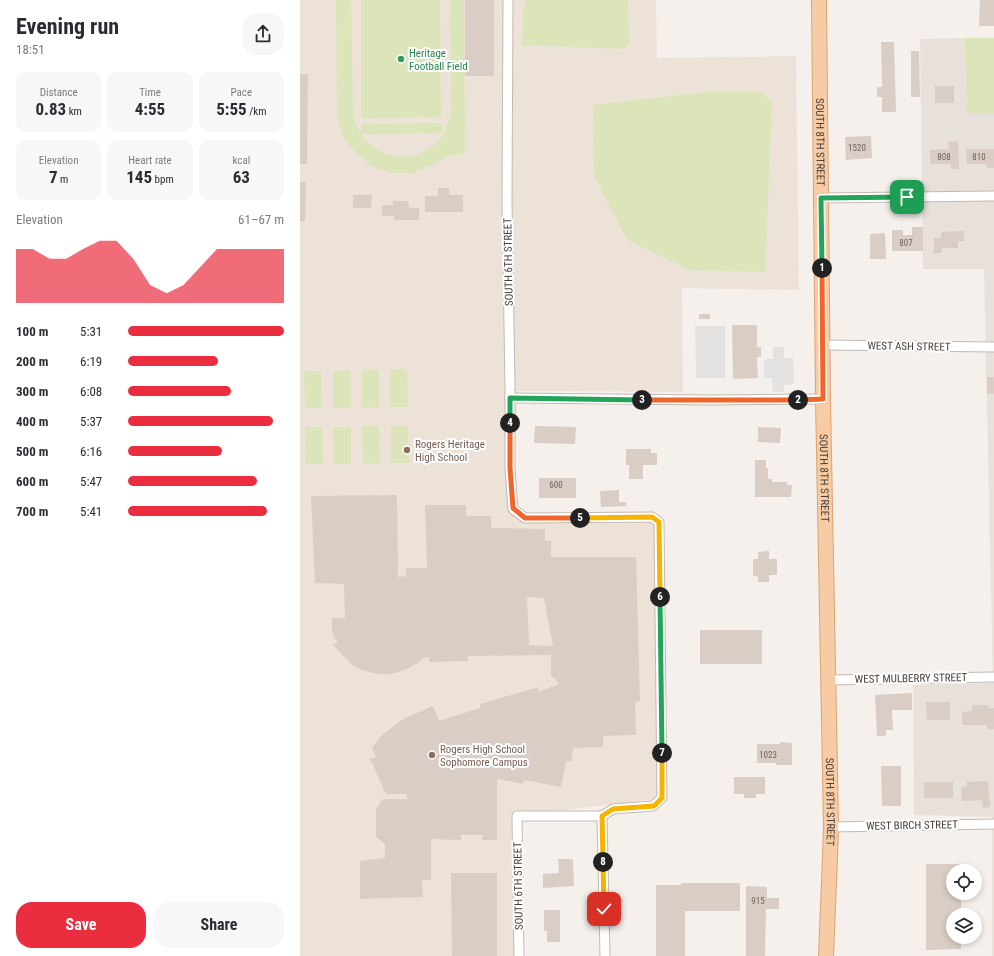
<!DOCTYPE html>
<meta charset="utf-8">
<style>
body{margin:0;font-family:"Roboto Condensed",sans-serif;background:#f7f7f7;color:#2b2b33;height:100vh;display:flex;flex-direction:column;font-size:15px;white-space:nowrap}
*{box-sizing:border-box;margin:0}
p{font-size:13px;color:#7c7c81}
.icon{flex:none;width:22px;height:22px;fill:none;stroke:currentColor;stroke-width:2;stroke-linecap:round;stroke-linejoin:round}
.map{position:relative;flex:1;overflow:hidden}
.drawer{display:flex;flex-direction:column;background:#fff;width:300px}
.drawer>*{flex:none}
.controls{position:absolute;left:646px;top:864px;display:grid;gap:8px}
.controls a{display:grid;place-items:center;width:36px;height:36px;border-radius:50%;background:#fff;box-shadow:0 2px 6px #0003;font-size:20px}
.pin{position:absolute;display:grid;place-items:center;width:34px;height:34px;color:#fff;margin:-17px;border-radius:8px;box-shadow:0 2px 6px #0006}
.km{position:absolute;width:20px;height:20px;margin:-10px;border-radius:50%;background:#222;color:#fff;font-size:11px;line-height:20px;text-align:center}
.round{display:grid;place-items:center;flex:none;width:42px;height:42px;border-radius:16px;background:#f7f7f7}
.summary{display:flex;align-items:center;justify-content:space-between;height:68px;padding:0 16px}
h1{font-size:22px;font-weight:700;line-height:30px}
.stats{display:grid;grid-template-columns:repeat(3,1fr);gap:6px;height:68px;padding:4px 16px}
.stats div{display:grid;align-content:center;border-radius:10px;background:#f7f7f7;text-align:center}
.stats b{font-size:17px;font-weight:700}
.stats small{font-size:11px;font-weight:400}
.stats p{font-size:11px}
.chart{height:112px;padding:8px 16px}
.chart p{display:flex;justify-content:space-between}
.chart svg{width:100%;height:72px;margin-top:4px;fill:#ea2e3f;opacity:.7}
.button{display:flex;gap:8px;margin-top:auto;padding:8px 16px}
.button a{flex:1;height:46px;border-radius:16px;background:#ea2e3f;color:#fff;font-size:16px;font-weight:700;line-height:46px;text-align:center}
.button a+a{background:#f7f7f7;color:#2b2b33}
ul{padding:0 16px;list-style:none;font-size:13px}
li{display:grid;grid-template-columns:64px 48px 1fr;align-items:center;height:30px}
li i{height:10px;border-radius:5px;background:#ea2e3f}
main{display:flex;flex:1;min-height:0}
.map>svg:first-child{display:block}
.residential{fill:#e8e1db}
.education{fill:#ede2d8}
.green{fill:#dce5b9}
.parking{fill:#e4e2e0}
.building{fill:#d9cdc5;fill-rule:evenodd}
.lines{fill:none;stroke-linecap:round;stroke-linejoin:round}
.street-casing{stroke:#c3b9b2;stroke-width:11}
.primary-casing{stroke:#dca473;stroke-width:16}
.street{stroke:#fff;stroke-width:9}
.primary{stroke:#f7cba3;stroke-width:14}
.split-1-casing{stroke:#fff;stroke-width:8}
.split-2-casing{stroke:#fff;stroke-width:8}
.split-3-casing{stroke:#fff;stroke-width:8}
.split-4-casing{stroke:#fff;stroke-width:8}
.split-5-casing{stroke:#fff;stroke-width:8}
.split-6-casing{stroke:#fff;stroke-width:8}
.split-7-casing{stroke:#fff;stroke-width:8}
.split-8-casing{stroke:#fff;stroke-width:8}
.split-9-casing{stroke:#fff;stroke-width:8}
.split-1{stroke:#22a559;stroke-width:5}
.split-2{stroke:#f0652b;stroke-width:5}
.split-3{stroke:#f0652b;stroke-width:5}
.split-4{stroke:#22a559;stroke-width:5}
.split-5{stroke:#f0652b;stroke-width:5}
.split-6{stroke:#f5b400;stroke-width:5}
.split-7{stroke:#22a559;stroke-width:5}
.split-8{stroke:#f5b400;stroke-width:5}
.split-9{stroke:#f5b400;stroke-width:5}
.leisure-dot{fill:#2e9e5b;stroke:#fff;stroke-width:1.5}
.education-dot{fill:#8d6e63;stroke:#fff;stroke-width:1.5}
.labels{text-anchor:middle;stroke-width:4;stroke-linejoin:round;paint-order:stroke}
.number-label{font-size:9px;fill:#6d635d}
.leisure-label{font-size:11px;fill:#27864d;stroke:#fff;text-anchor:start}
.street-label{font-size:11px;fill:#49403a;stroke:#fff}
.education-label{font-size:11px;fill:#785e54;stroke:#fff;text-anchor:start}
</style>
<main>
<section class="drawer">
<div class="summary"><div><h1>Evening run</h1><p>18:51</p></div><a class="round"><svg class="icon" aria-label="share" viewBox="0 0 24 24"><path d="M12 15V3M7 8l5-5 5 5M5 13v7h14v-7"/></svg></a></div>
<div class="stats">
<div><p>Distance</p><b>0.83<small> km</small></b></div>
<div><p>Time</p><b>4:55</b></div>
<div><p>Pace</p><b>5:55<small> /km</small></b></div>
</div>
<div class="stats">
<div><p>Elevation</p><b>7<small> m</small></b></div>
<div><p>Heart rate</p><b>145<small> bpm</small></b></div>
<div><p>kcal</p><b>63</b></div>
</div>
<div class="chart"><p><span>Elevation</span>61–67 m</p>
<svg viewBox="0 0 160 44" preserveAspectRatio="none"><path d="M0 44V11L10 11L20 17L30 17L40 11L50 6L60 6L70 17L80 33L90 38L100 33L110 22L120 11L130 11L140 11L150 11L160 11V44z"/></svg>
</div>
<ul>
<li><b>100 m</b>5:31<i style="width:100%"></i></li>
<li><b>200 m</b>6:19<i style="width:58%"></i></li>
<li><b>300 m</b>6:08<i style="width:66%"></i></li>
<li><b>400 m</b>5:37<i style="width:93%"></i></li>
<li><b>500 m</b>6:16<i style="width:60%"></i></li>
<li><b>600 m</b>5:47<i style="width:83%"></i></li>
<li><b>700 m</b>5:41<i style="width:89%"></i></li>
</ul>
<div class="button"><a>Save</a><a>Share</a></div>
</section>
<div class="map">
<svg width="694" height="956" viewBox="0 0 694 956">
<rect width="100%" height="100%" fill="#f5f0ec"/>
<!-- residential -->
<path class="residential" d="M 664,38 L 667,113 L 694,113 L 694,956 L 692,956 L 692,817 L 614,815 L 613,685 L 693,683 L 684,269 L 623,269 L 620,39 Z"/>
<!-- education -->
<path class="education" d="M 0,0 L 356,0 L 357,58 L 496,56 L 499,290 L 382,288 L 383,392 L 217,391 L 213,509 L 225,518 L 359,522 L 362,798 L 217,816 L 220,956 L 0,956 Z"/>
<!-- green -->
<g class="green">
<path d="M 36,0 L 51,0 L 53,103 C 54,112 54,120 57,127 C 70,157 110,167 134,145 C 145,136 149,123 151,110 L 150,0 L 164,0 L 165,154 L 146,156 L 133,165 L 113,173 L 91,173 L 72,166 L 58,155 L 43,138 L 37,117 Z"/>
<path d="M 61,0 L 140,0 L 141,117 L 61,118 Z"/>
<path d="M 226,0 L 328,0 L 329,43 L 322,49 L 222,45 L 223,10 Z"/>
<path d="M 664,38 L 694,38 L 694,113 L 667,113 Z"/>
<path d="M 408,92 L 462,92 L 472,103 L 465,272 L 390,270 L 327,240 L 294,176 L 293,105 Z"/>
<path d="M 142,123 L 143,133 L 61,134 L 61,124 Z"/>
<path d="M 107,369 L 108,407 L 90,407 L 90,370 Z"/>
<path d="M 50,370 L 51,408 L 33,408 L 33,371 Z"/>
<path d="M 62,370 L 79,370 L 79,407 L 62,408 Z"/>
<path d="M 4,371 L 21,371 L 22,408 L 5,408 Z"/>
<path d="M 62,426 L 79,426 L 80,463 L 63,464 Z"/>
<path d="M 91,426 L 108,426 L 109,463 L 91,463 Z"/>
<path d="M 5,427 L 22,427 L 23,464 L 6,464 Z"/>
<path d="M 33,427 L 51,427 L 51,464 L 34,464 Z"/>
</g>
<!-- parking -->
<g class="parking">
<path d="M 395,326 L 425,326 L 425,378 L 396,378 Z"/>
<path d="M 473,347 L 484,347 L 484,358 L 493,358 L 494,384 L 484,385 L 484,392 L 473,392 L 472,378 L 464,378 L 464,361 L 466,361 L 466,359 L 473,359 Z"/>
</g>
<!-- building -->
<g class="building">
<rect x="165" y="0" width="29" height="76"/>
<path d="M 680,0 L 694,0 L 694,26 L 679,26 Z"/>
<path d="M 581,42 L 594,42 L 596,112 L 582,112 L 582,97 L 577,97 L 577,87 L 582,87 Z"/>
<path d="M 611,51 L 619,51 L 620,97 L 611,97 Z"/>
<path d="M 0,74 L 8,74 L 7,164 L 0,164 Z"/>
<rect x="635" y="86" width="19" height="17"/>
<path d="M 571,136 L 572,158 L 546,160 L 545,137 Z"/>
<path d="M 658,141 L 659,169 L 651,169 L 651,164 L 630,164 L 630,150 L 649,149 L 648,142 Z"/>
<path d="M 666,149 L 694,149 L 694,168 L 687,168 L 687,164 L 667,164 Z"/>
<path d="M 0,182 L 6,182 L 5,221 L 0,221 Z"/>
<path d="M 138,188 L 149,188 L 149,195 L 163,195 L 163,212 L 125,212 L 125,196 L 138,196 Z"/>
<path d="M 53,195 L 72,195 L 71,208 L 53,208 Z"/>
<path d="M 93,201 L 108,201 L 109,208 L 119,208 L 119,220 L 94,220 L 94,216 L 82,216 L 82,205 L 93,205 Z"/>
<path d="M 612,227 L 623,227 L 623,251 L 592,251 L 592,230 L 603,230 L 603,235 L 612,235 Z"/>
<path d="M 664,231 L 664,241 L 658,241 L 658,248 L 642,248 L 642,253 L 634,253 L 634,238 L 641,238 L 641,232 Z"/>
<path d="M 585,233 L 586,259 L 570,259 L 570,234 Z"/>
<rect x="399" y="314" width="11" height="5"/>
<path d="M 432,325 L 457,325 L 457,347 L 461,347 L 461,357 L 457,357 L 458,378 L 433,379 Z"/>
<rect x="687" y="377" width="7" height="17"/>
<path d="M 235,426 L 276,427 L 275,444 L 234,443 Z"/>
<path d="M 458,427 L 481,428 L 480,443 L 458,442 Z"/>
<path d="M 326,449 L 351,449 L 351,453 L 357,453 L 357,465 L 343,465 L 343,479 L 329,479 L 329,465 L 326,465 Z"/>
<path d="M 455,460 L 466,460 L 466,468 L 468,468 L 468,479 L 472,479 L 472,482 L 487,482 L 487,485 L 492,485 L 491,497 L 455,497 Z"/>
<rect x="239" y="478" width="37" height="20"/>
<path d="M 319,490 L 319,502 L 326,502 L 326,506 L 301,507 L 300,491 Z"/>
<path d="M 97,495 L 98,577 L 106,576 L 106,568 L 127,568 L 125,505 L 166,505 L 166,516 L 191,516 L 191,528 L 245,529 L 245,541 L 251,541 L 251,557 L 336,557 L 340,701 L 335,702 L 336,735 L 303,736 L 303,747 L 273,748 L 271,762 L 266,761 L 261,787 L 224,780 L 223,784 L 197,779 L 197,840 L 182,840 L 183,835 L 161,835 L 161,840 L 131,839 L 131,880 L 122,880 L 123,897 L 60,899 L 60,861 L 85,858 L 85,844 L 76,837 L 76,809 L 83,799 L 107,799 L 107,794 L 86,794 L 70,759 L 76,757 L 72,748 L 82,735 L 103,719 L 133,706 L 139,721 L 180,708 L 180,704 L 239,687 L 238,692 L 259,684 L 255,679 L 251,676 L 251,655 L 168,656 L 168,661 L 129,662 L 129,657 L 123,658 L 119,662 L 111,667 L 99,672 L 90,674 L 79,674 L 65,671 L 54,666 L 41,654 L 33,644 L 38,642 L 35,639 L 32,631 L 32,618 L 45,618 L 44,584 L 15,583 L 11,496 ZM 227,597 L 244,598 L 253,646 L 229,645 Z"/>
<path d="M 469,551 L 469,559 L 477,559 L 477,575 L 469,575 L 469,582 L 458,582 L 458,576 L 453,576 L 453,559 L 458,559 L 458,552 Z"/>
<rect x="400" y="630" width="62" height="34"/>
<path d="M 612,693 L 612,710 L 592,710 L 593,730 L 586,730 L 586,736 L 577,736 L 575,695 Z"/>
<path d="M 626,702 L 650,702 L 650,720 L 627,720 Z"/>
<path d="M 672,705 L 688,705 L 688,708 L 694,708 L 694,729 L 687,729 L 687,725 L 662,725 L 662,712 L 672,711 Z"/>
<path d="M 480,742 L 492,743 L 492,765 L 476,765 L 476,763 L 457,763 L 457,744 L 480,744 Z"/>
<path d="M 581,766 L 601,766 L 601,806 L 582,806 Z"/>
<path d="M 434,777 L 465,777 L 465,794 L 456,794 L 456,798 L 444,798 L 444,794 L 434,794 Z"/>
<path d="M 688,781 L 690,807 L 683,808 L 682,800 L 662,801 L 661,787 L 667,786 L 667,782 Z"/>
<rect x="624" y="782" width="29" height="16"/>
<path d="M 258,859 L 273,859 L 274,886 L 243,888 L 243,874 L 259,873 Z"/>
<path d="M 626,864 L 660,864 L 660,871 L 653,871 L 653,893 L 661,893 L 661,915 L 653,915 L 653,937 L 661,937 L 661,949 L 626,950 Z"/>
<path d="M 151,873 L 197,873 L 197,956 L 152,956 Z"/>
<path d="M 381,883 L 440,883 L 440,911 L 385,911 L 385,956 L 356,956 L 356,885 L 381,885 Z"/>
<path d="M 446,886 L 467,887 L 467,898 L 479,898 L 479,909 L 466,909 L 465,956 L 446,956 Z"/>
<path d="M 244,910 L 260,910 L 260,942 L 247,942 L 247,931 L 244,931 Z"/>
</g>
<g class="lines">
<defs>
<g id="street">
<path d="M 208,0 L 207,202 L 210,387 L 210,468 L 213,509 L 225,518 L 352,517 L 359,522 L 362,798 L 353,806 L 313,809 L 302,816 L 217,816 L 219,956"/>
<path d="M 521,198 L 694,196"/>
<path d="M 523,345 L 694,347"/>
<path d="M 210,398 L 410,400 L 523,399"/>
<path d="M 528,680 L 694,677"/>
<path d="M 302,816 L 305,956"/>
<path d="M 531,827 L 694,824"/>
</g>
<g id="primary">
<path id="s1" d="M 519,0 L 523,399 L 531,827 L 530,857 L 526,956"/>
</g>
</defs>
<!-- street casing -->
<use href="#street" class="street-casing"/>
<!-- primary casing -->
<use href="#primary" class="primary-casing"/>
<!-- street -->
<use href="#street" class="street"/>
<!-- primary -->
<use href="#primary" class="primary"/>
</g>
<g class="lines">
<defs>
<path id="split-1" d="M 522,268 L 521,198 L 607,197"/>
<path id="split-2" d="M 498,400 L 523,399 L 522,268"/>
<path id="split-3" d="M 342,400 L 498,400"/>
<path id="split-4" d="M 210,423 L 210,398 L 342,400"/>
<path id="split-5" d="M 210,423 L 210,468 L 213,508 L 225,518 L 280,518"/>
<path id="split-6" d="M 280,518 L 352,517 L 359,522 L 360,597"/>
<path id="split-7" d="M 360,597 L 362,753"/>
<path id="split-8" d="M 303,862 L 302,816 L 313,809 L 354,806 L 362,798 L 362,753"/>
<path id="split-9" d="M 303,862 L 304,909"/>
</defs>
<!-- split-1 casing -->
<use href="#split-1" class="split-1-casing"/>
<!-- split-2 casing -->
<use href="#split-2" class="split-2-casing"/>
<!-- split-3 casing -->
<use href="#split-3" class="split-3-casing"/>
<!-- split-4 casing -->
<use href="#split-4" class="split-4-casing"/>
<!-- split-5 casing -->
<use href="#split-5" class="split-5-casing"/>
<!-- split-6 casing -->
<use href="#split-6" class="split-6-casing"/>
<!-- split-7 casing -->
<use href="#split-7" class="split-7-casing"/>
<!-- split-8 casing -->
<use href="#split-8" class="split-8-casing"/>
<!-- split-9 casing -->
<use href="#split-9" class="split-9-casing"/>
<!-- split-1 -->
<use href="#split-1" class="split-1"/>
<!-- split-2 -->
<use href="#split-2" class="split-2"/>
<!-- split-3 -->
<use href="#split-3" class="split-3"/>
<!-- split-4 -->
<use href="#split-4" class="split-4"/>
<!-- split-5 -->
<use href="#split-5" class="split-5"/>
<!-- split-6 -->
<use href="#split-6" class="split-6"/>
<!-- split-7 -->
<use href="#split-7" class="split-7"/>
<!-- split-8 -->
<use href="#split-8" class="split-8"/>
<!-- split-9 -->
<use href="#split-9" class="split-9"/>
</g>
<!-- markers -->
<circle class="leisure-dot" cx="101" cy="59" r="4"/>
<g class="education-dot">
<circle cx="107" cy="450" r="4"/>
<circle cx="132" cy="755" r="4"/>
</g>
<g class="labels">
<!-- number labels -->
<g class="number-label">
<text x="557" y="151">1520</text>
<text x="644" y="160">808</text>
<text x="679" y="160">810</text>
<text x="606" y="246">807</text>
<text x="256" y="488">600</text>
<text x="468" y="758">1023</text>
<text x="458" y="904">915</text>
</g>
<!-- leisure labels -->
<g class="leisure-label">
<text x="109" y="57">Heritage<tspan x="109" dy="13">Football Field</tspan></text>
</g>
<!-- street labels -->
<g class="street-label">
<text dy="4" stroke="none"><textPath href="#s1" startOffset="142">SOUTH 8TH STREET</textPath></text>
<text transform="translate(208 262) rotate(-91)" y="4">SOUTH 6TH STREET</text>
<text transform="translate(609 346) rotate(1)" y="4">WEST ASH STREET</text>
<text dy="4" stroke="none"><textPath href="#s1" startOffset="478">SOUTH 8TH STREET</textPath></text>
<text transform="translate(611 678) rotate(-1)" y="4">WEST MULBERRY STREET</text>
<text dy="4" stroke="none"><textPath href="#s1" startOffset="802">SOUTH 8TH STREET</textPath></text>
<text transform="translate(612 825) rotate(-1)" y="4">WEST BIRCH STREET</text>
<text transform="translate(218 886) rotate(-91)" y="4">SOUTH 6TH STREET</text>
</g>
<!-- education labels -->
<g class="education-label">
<text x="115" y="448">Rogers Heritage<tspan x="115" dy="13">High School</tspan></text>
<text x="140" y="753">Rogers High School<tspan x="140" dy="13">Sophomore Campus</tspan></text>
</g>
</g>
</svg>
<div class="controls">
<a><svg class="icon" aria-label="locate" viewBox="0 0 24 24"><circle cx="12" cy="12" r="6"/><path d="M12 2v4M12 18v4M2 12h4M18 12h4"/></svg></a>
<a><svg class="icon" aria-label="layers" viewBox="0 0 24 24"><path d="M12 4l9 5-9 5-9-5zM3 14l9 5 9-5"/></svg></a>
</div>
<div class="pin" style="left:607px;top:197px;background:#1e9e55"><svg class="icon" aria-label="arrive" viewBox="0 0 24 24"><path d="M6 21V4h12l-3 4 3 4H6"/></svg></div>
<div class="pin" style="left:304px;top:909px;background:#d93025"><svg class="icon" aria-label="check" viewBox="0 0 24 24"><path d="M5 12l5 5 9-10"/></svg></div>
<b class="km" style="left:522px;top:268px">1</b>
<b class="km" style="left:498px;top:400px">2</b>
<b class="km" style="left:342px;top:400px">3</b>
<b class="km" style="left:210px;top:423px">4</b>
<b class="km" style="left:280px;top:518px">5</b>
<b class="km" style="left:360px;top:597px">6</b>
<b class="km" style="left:362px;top:753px">7</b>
<b class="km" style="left:303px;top:862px">8</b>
</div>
</main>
